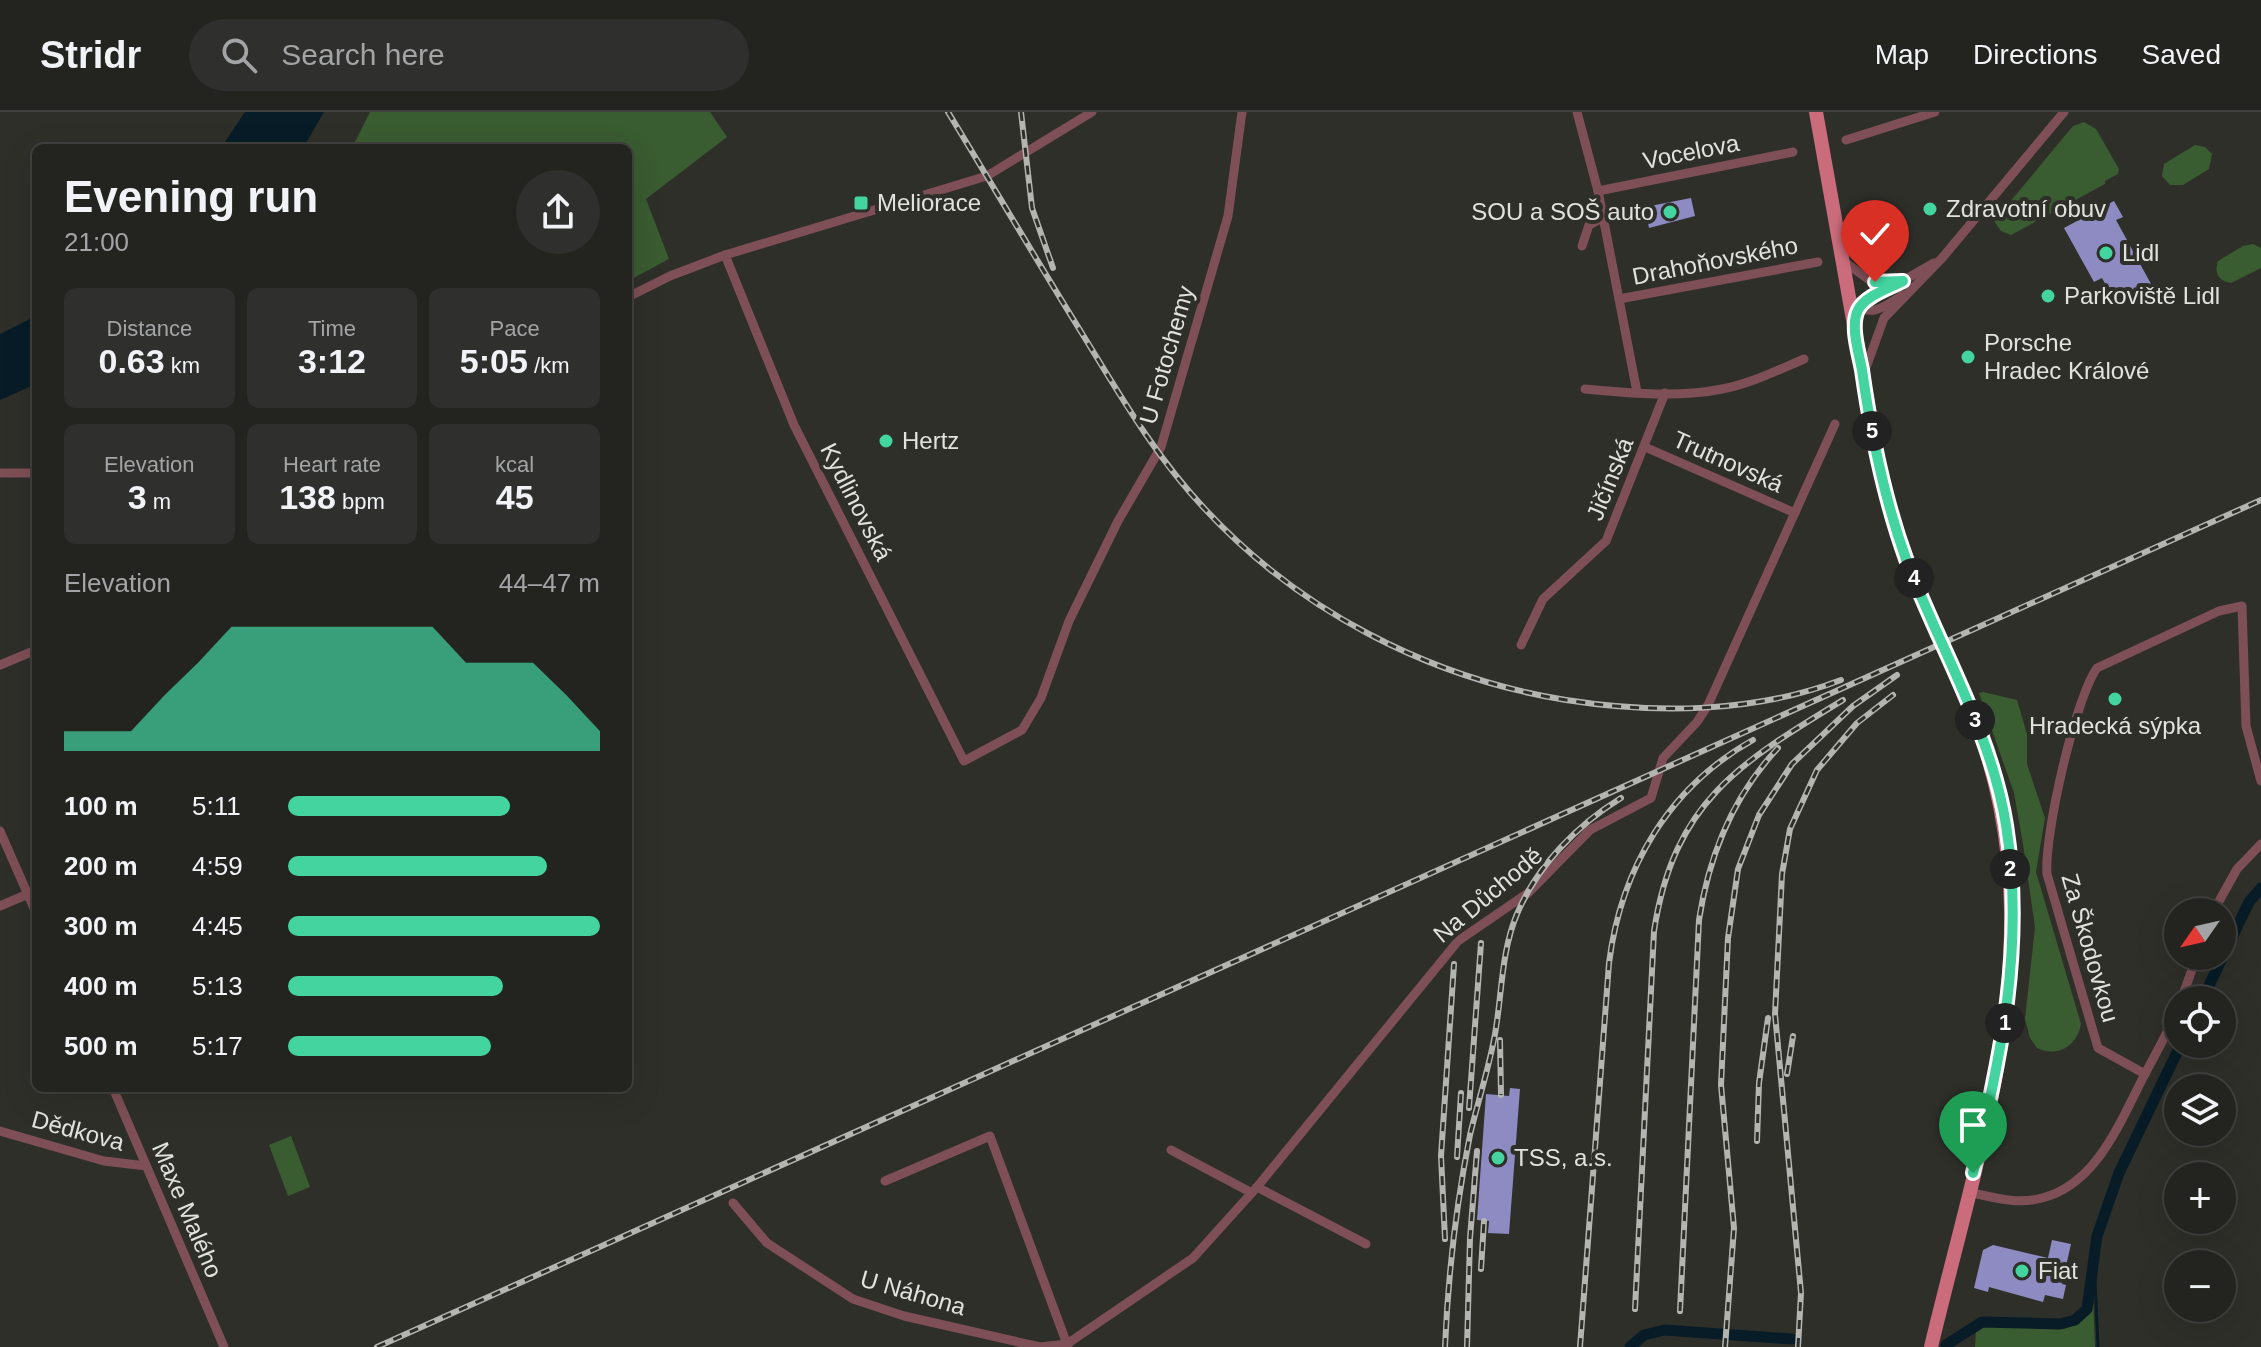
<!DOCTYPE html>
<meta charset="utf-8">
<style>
body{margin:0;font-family:Arial,sans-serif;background:#2f2f2d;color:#f1f3f6;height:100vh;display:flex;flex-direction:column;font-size:30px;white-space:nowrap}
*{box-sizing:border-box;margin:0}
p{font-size:26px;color:#a3a4a5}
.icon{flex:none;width:44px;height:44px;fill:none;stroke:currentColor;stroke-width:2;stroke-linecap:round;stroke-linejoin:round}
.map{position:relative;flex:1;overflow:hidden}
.sheet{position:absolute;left:32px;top:32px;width:600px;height:948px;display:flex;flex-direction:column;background:#232320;border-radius:12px;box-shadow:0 8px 32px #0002,0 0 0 2px #40403e}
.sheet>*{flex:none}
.needle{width:52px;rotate:236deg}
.controls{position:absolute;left:2164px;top:786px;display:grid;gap:16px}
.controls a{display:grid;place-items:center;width:72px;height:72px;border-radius:50%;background:#232320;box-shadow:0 8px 32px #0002,0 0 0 2px #40403e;font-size:40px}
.pin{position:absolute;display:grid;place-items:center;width:68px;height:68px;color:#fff;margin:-82px -34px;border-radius:50% 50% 50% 0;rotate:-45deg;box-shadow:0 0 8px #0007}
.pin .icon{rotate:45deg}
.km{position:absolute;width:40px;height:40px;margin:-20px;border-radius:50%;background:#222;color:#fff;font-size:22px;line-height:40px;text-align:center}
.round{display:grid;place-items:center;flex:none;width:84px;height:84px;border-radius:42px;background:#2f2f2d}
.headline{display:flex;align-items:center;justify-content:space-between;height:136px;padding:0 32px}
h1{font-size:44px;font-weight:700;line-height:60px}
.stats{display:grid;grid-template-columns:repeat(3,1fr);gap:12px;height:136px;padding:8px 32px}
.stats div{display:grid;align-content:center;border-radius:12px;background:#2f2f2d;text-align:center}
.stats b{font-size:34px;font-weight:700}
.stats small{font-size:22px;font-weight:400}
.stats p{font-size:22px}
.chart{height:224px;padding:16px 32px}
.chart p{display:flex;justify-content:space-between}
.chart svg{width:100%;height:144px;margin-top:8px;fill:#43d4a0;opacity:.7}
ul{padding:0 32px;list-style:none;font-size:26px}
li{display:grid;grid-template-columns:128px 96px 1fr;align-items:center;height:60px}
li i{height:20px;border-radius:10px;background:#43d4a0}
header{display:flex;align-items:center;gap:48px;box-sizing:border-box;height:112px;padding:0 40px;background:#232320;border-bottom:2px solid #40403e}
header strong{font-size:38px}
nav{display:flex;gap:44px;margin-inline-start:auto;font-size:28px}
.search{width:560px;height:72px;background:#2f2f2d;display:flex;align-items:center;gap:20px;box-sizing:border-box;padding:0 28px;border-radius:44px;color:#a3a4a5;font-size:30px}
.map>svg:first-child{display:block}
.green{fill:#3a5c31}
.water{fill:#071c26}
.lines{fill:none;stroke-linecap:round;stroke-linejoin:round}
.stream{stroke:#071c26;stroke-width:3}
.canal{stroke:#071c26;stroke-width:11}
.building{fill:#8e8bc3}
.street{stroke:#7e4f56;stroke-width:9}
.primary{stroke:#cb6c7c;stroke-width:14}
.rail-casing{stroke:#b4b4b1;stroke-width:6}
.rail{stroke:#2f2f2a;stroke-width:3;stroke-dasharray:9;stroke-linecap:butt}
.primary-bridge{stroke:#cb6c7c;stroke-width:14}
.route-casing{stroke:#fff;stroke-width:16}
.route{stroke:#43d4a0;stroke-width:10}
.poi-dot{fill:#43d4a0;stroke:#2f2f2a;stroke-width:3}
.labels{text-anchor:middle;stroke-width:8;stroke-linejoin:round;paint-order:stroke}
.street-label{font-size:24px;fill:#e1e1de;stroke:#2f2f2a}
.poi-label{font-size:24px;fill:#e1e1de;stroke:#2f2f2a;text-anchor:start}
</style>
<header>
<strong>Stridr</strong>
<div class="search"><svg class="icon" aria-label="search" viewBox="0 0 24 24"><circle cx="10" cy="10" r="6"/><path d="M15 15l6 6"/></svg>Search here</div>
<nav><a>Map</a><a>Directions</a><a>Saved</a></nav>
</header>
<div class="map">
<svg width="2261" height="1235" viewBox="0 0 2261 1235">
<rect width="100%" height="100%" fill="#2f2f2a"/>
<!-- green -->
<g class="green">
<path d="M 370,0 L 710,0 L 727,25 L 646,87 L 669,147 L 628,169 L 628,36 L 352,36 Z"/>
<path d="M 2084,10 L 2096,17 L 2119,57 L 2118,62 L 2105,69 L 2105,72 L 2011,123 L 2001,119 L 1994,109 L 2073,14 Z"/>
<path d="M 2195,33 L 2205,35 L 2212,42 L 2209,57 L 2183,73 L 2170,73 L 2162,64 L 2164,52 Z"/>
<path d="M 2253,132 L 2261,136 L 2261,156 L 2231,171 C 2218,169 2214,161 2218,149 L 2243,134 Z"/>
<path d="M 1983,580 L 2017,588 L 2027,622 L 2027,652 L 2045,706 L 2036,760 L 2081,912 C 2077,934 2058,946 2037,936 L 2030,926 L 2025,907 L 2035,815 L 2023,732 L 2014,681 L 1979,581 Z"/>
<path d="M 291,1024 L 310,1075 L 288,1084 L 269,1033 Z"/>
<path d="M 2093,1187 L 2095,1235 L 1975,1235 L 1976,1217 L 1988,1213 L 2065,1217 L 2085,1206 Z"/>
</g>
<!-- water -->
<g class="water">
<path d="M 245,0 L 324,0 L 303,36 L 221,36 Z"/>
<path d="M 36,204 L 36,272 L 0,288 L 0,222 Z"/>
</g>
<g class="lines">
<!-- stream -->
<path class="stream" d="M 2094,1144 L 2098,1235"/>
<!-- canal -->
<g class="canal">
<path d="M 2202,888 L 2249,790 L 2261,776"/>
<path d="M 1946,1233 L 1982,1210 L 2060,1212 L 2075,1208 L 2087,1197 L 2097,1124 L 2119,1061 L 2181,932"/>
<path d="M 1630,1235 L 1644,1223 L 1665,1218 L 1792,1227"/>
</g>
</g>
<!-- building -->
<g class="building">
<path d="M 1691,86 L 1695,104 L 1649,116 L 1645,95 Z"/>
<path d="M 2114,89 L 2123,105 L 2116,108 L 2156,181 L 2145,187 L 2140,178 L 2116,191 L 2102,166 L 2094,170 L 2064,116 Z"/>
<path d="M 1510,976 L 1520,977 L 1509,1122 L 1488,1121 L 1489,1109 L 1477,1108 L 1486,982 L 1509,984 Z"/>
<path d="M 2052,1128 L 2071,1132 L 2062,1172 L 2066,1173 L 2063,1187 L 2045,1183 L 2043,1190 L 1989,1175 L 1988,1180 L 1974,1176 L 1983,1138 L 1993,1133 L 2048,1146 Z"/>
</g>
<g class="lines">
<!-- street -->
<g class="street">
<path d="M 1577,0 L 1598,79 L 1637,280"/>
<path d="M 1846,28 L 1935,0"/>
<path d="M 1598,79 L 1793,40"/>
<path d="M 1582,134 L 1589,113 L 1604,105"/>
<path d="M 725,143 L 794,313 L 964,649 L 1022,618 L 1041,586 L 1069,509 L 1118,409 L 1161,335 L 1228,104 L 1242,0"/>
<path d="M 1846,151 L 1871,169 L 1896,170"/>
<path d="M 628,185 L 670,164 L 725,143 L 987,64 L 1092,0"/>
<path d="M 1619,187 L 1818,150"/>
<path d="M 1857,192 C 1872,207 1887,192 1903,183"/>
<path d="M 1855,209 L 1858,198 L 1864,191 L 1934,151"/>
<path d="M 1864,261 L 1884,206 L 1943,145 L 2064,0"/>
<path d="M 1585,277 C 1629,281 1678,286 1722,277 C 1750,272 1778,258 1804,247"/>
<path d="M 1645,335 L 1795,401"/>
<path d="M 0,361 L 36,361"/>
<path d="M 1521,533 L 1543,487 L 1606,429 L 1665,281"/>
<path d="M 0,553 L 36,538"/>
<path d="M 0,719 L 36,801"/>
<path d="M 0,794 L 28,782"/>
<path d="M 2213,800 L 2237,757 L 2261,732"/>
<path d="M 2181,888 L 2197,844"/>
<path d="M 2145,962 L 2098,936 L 2047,762 C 2044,723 2075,587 2097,556 L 2219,499 L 2242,494 L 2246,614 L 2261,669"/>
<path d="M 113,976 L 224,1235"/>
<path d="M 0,1019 L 104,1049 L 146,1054"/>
<path d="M 1171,1038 L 1252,1081"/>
<path d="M 885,1069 L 990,1024 L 1068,1235"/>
<path d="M 1257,1075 L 1366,1132"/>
<path d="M 1968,1080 C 1992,1085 2017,1093 2042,1086 C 2098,1072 2121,1007 2145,962 C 2157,939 2169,919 2178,895"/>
<path d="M 733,1091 L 767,1131 L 853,1187 L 904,1204 L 1040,1235 L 1067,1232 L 1193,1146 L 1257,1075 L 1458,829 L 1528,781 L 1590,718 L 1651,686 L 1663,646 L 1697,610 L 1708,593 L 1835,312"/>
</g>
<!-- primary -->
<g class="primary">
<path d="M 1816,0 L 1878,348 L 1892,405 L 1917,474"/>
<path d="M 1931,1235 C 1981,1025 2056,823 1976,610"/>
</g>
<defs>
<g id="rail">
<path d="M 948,0 C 993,74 1037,149 1083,223 C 1120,283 1155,344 1204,396 C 1298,498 1429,566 1566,588 C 1655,602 1755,601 1841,568"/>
<path d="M 1021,0 L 1032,96 L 1053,156"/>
<path d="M 1500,928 L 1501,983"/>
<path d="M 1787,962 L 1793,924"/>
<path d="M 1469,996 L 1481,831"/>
<path d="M 1757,1029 L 1759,971 L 1768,906"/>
<path d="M 1457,1045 L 1461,981"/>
<path d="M 1445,1127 L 1441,1044 L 1454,852"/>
<path d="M 1481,1157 L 1484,1109"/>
<path d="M 1635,1197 L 1654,819 C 1674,690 1739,651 1843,588"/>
<path d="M 1680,1199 L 1699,808 C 1709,743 1733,684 1778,636"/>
<path d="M 377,1235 L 2261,388"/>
<path d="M 1445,1235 C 1448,1164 1456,1093 1470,1023 C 1478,989 1489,956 1495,922 C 1502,883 1501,840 1517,802 C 1537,754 1577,713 1621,686"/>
<path d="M 1467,1235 L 1470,1126 L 1477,1039"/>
<path d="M 1580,1235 L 1609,851 C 1621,756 1669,675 1753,628"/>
<path d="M 1725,1235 L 1734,1116 L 1721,973 L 1728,826 L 1738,757 L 1759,703 L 1792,652 L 1853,594 L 1897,563"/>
<path d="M 1798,1235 L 1801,1181 L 1775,902 L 1782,762 L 1790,717 L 1817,658 L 1857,611 L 1893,583"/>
</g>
</defs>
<!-- rail casing -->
<use href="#rail" class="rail-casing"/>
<!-- rail -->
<use href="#rail" class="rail"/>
<!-- primary-bridge -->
<path class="primary-bridge" d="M 1917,474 L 1976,610"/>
</g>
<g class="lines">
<defs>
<path id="route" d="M 1875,170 L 1903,169 C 1890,176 1865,184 1858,198 C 1850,214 1859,241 1862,258 C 1871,322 1884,386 1906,447 C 1939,535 1991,619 2006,713 C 2025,832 2001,946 1973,1061"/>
</defs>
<!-- route casing -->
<use href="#route" class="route-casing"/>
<!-- route -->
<use href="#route" class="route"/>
</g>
<!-- markers -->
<g class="poi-dot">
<rect x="853" y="83" width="16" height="16" rx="4"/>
<circle cx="1930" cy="97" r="8"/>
<circle cx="1670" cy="100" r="8"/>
<circle cx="2106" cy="141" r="8"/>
<circle cx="2048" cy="184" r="8"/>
<circle cx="1968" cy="245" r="8"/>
<circle cx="886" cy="329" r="8"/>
<circle cx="2115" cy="587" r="8"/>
<circle cx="1498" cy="1046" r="8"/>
<circle cx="2022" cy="1159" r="8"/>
</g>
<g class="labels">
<!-- street labels -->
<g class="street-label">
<text transform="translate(1691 40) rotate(-11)" y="8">Vocelova</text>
<text transform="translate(1715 149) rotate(-11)" y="8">Drahoňovského</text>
<text transform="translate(1167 243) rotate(-74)" y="8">U Fotochemy</text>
<text transform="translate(1728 350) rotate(24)" y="8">Trutnovská</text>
<text transform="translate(1610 367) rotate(-68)" y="8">Jičínská</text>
<text transform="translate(856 390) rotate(63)" y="8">Kydlinovská</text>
<text transform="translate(1488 783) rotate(-40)" y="8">Na Důchodě</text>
<text transform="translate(2090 836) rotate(74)" y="8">Za Škodovkou</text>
<text transform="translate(78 1019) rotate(15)" y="8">Dědkova</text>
<text transform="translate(187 1098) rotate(67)" y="8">Maxe Malého</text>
<text transform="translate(913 1181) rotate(16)" y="8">U Náhona</text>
</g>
<!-- poi labels -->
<g class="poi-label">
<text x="877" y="99">Meliorace</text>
<text x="1946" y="105">Zdravotní obuv</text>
<text x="1654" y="108" text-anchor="end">SOU a SOŠ auto</text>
<text x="2122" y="149">Lidl</text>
<text x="2064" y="192">Parkoviště Lidl</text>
<text x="1984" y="239">Porsche<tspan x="1984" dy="28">Hradec Králové</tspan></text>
<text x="902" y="337">Hertz</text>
<text x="2115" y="622" text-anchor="middle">Hradecká sýpka</text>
<text x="1514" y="1054">TSS, a.s.</text>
<text x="2038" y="1167">Fiat</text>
</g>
</g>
</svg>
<div class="controls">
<a><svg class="needle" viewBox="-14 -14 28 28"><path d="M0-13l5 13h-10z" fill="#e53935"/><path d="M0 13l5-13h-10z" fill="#a3a4a5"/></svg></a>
<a><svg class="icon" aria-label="locate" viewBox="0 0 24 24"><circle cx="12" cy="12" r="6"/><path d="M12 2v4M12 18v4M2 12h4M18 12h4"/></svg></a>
<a><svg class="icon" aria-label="layers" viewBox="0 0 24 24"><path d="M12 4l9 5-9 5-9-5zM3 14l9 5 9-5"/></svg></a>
<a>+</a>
<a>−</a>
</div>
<div class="pin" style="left:1973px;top:1061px;background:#1e9e55"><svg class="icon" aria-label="arrive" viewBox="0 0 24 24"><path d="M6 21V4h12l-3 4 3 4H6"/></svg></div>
<div class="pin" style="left:1875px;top:170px;background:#d93025"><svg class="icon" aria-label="check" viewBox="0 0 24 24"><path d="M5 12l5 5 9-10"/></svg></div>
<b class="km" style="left:2005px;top:911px">1</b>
<b class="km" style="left:2010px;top:757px">2</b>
<b class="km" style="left:1975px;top:608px">3</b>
<b class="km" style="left:1914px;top:466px">4</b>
<b class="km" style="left:1872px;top:319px">5</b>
<section class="sheet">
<div class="headline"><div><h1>Evening run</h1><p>21:00</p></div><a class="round"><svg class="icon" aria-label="share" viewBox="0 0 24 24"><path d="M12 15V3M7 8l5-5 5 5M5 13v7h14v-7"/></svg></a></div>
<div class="stats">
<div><p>Distance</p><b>0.63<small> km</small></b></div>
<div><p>Time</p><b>3:12</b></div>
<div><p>Pace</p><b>5:05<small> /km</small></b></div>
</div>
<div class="stats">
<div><p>Elevation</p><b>3<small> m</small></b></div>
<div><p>Heart rate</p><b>138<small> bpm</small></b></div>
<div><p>kcal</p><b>45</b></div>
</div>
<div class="chart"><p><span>Elevation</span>44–47 m</p>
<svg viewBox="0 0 160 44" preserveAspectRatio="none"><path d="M0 44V38L10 38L20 38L30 27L40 17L50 6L60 6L70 6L80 6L90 6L100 6L110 6L120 17L130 17L140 17L150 27L160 38V44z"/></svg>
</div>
<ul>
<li><b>100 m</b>5:11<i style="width:71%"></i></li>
<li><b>200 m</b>4:59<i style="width:83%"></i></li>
<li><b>300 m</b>4:45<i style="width:100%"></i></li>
<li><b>400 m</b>5:13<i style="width:69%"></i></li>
<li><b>500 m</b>5:17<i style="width:65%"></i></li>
</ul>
</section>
</div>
